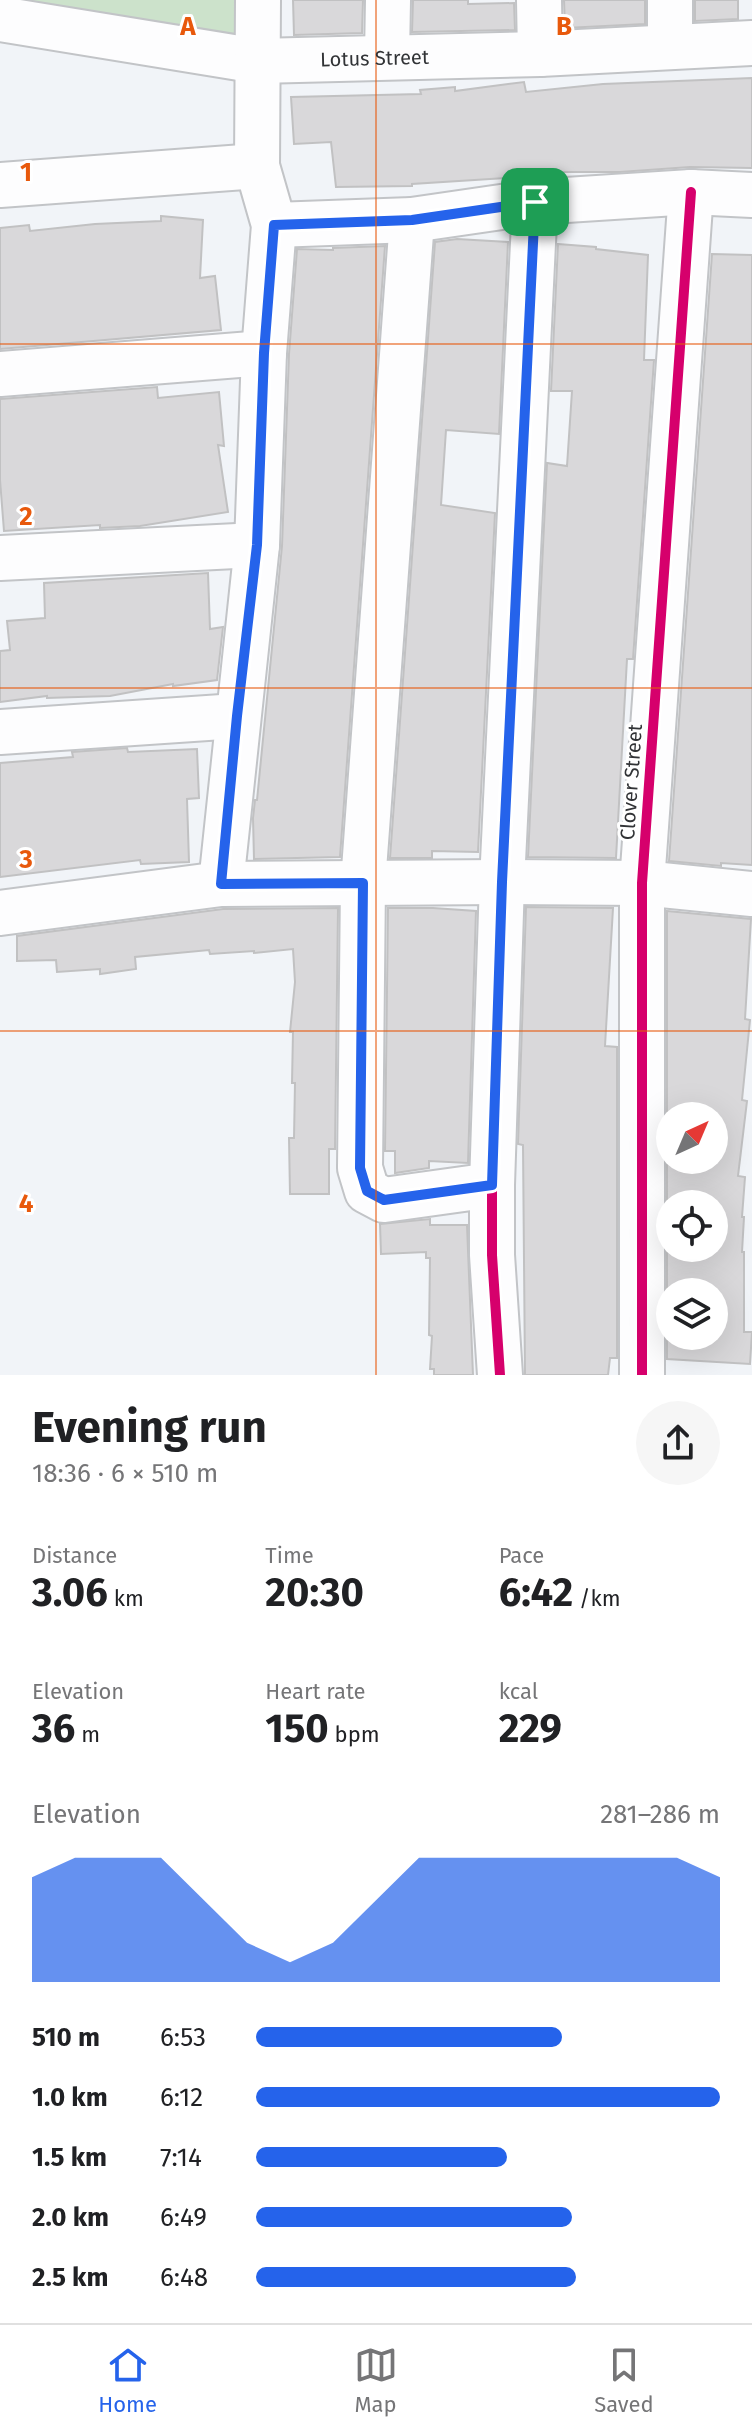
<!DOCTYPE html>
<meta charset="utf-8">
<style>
body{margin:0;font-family:"Fira Sans",sans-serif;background:#f6f6f6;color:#202124;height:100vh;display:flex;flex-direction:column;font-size:30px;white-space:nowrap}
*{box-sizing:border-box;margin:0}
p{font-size:26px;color:#757577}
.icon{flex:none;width:44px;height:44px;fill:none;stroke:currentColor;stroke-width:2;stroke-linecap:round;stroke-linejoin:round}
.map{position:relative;height:1375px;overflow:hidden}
.side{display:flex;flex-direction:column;background:#fff;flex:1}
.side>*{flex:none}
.needle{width:52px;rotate:44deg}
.controls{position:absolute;left:656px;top:1102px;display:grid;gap:16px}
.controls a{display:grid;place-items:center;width:72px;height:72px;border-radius:50%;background:#fff;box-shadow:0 8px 32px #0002;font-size:40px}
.pin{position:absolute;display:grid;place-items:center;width:68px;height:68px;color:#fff;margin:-34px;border-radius:16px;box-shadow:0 4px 12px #0006}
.round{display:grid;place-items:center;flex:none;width:84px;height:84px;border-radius:42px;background:#f6f6f6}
.head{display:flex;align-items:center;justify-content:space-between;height:136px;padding:0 32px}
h1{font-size:44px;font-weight:700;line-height:60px}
.stats{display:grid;grid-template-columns:repeat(3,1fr);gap:12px;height:136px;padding:8px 32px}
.stats div{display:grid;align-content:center}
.stats b{font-size:40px;font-weight:700}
.stats small{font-size:22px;font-weight:400}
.stats p{font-size:22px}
.chart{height:224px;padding:16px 32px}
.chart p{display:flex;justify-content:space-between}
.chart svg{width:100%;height:144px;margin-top:8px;fill:#2563eb;opacity:.7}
ul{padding:0 32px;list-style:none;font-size:26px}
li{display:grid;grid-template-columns:128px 96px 1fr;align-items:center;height:60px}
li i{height:20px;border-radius:10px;background:#2563eb}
.tab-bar{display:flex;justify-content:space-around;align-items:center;height:112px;border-top:2px solid #e0e0e0;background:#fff;font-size:22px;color:#757577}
.tab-bar a{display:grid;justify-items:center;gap:4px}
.tab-bar .selected{color:#2563eb}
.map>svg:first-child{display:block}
.green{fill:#cce2cb}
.building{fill:#d9d8da;stroke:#c1c1c2;stroke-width:2;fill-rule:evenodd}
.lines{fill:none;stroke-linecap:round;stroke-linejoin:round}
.minor-casing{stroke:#c2c4c7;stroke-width:48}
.minor{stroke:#fdfdfe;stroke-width:44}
.cycleway-casing{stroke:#fff;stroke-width:15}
.cycleway{stroke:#d6006c;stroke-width:10}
.route-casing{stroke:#fff;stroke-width:16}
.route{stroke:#2563eb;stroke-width:10}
.grid{fill:none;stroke:#e8590c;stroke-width:2;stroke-opacity:0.55}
.labels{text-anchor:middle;stroke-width:6;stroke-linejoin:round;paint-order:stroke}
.street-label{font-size:20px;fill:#313336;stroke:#fff}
.grid-label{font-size:26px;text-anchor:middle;font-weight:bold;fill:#e8590c;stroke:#fff;stroke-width:6;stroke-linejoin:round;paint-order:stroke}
</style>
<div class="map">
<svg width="752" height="1375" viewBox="0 0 752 1375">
<rect width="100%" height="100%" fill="#f1f4f8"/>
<!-- green -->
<path class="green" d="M 0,0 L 243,0 L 244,46 Z"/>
<!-- building -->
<g class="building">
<path d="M 293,0 L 363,0 L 362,33 L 294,35 Z"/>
<path d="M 413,0 L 468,0 L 468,4 L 514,3 L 515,30 L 412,32 Z"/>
<path d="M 564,0 L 645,0 L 645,24 L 565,28 Z"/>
<path d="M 695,0 L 738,0 L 738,19 L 695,21 Z"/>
<path d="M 752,78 L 752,168 L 690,167 L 620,172 L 536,172 L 536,176 L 412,184 L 412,186 L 336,187 L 331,142 L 294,144 L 291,97 L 421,94 L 420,90 L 455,87 L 455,91 L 524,82 L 526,92 L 603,84 Z"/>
<path d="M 161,216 L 203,220 L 200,278 L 215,276 L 221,330 L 0,349 L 0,228 L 29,225 L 30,231 L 95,224 L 161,221 Z"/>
<path d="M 457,239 L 508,242 L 499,434 L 446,430 L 441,505 L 495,513 L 478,852 L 432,851 L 432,858 L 390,858 L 435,242 Z"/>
<path d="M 558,244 L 596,247 L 596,249 L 648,255 L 644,360 L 654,360 L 633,659 L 627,659 L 616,858 L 528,857 L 547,463 L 567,466 L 572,391 L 551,391 Z"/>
<path d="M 385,246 L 340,857 L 254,859 L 253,818 L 255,800 L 257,800 L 282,546 L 289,354 L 297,249 L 333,250 L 333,248 Z"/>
<path d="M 712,254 L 752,255 L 752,865 L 721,863 L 721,866 L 669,861 Z"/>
<path d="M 157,387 L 158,398 L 219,392 L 224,446 L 218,445 L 228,512 L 140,526 L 100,528 L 100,525 L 4,531 L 0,480 L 0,399 Z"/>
<path d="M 208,573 L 210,629 L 223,627 L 217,680 L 173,686 L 173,684 L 110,696 L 47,698 L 47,696 L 0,702 L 0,651 L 10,650 L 7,621 L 45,618 L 44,583 Z"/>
<path d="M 127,748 L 128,752 L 197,749 L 199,798 L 187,799 L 189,862 L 141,864 L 140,860 L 0,877 L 0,763 L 73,757 L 72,752 Z"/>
<path d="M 526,907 L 613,908 L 605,1046 L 617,1047 L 617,1358 L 610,1358 L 608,1375 L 525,1375 L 523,1145 L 518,1144 Z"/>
<path d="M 338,908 L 335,1149 L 329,1149 L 329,1194 L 290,1194 L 289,1138 L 294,1138 L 295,1083 L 292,1083 L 293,1032 L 290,1032 L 295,982 L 293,949 L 254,953 L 254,951 L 210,954 L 209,950 L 135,957 L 136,969 L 100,974 L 100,969 L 57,972 L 56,960 L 17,961 L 17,936 L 223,909 Z"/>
<path d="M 388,908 L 433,908 L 476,911 L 468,1163 L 429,1161 L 429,1168 L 395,1173 L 395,1151 L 385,1151 Z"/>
<path d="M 667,911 L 751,919 L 745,1019 L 750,1020 L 742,1100 L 747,1101 L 738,1176 L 745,1177 L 742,1217 L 744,1217 L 742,1252 L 744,1252 L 744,1332 L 752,1332 L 750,1364 L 667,1359 ZM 670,1116 L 714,1116 L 714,1160 L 670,1160 ZM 670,1204 L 714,1204 L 714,1248 L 670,1248 ZM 670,1292 L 714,1292 L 714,1336 L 670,1336 Z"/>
<path d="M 430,1219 L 430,1225 L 467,1225 L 473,1375 L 434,1375 L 434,1369 L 430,1369 L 432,1336 L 429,1335 L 430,1258 L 426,1258 L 426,1252 L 381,1254 L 380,1224 Z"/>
</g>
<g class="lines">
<defs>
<g id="minor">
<path d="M 539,0 L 540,54"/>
<path id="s1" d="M 0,19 L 258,61 L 540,54 L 752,43"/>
<path d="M 670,46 L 670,0"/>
<path d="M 387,56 L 388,0"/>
<path d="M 0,185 L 257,166"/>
<path d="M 412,220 L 363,883 L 360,1168 L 367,1191 L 384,1200 L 492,1185"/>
<path d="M 274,225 L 412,220 L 535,202 L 691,192 L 752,195"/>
<path d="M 0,374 L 264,353"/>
<path d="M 0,558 L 257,545"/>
<path d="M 0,732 L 237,716"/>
<path d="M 221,884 L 257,545 L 264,353 L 274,225 L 257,166 L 258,0"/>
<path d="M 0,913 L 221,884 L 502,882 L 642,883 L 752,894"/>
<path d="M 500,1375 L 492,1255 L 492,1185 L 502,882 L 535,202"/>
<path d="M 642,1375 L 642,883 L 691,192"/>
</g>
</defs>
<!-- minor casing -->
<use href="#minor" class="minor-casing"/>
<!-- minor -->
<use href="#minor" class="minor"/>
<defs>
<g id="cycleway">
<path d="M 500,1375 L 492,1255 L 492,1185 L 502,882 L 535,202"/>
<path d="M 642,1375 L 642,883 L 691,192"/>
</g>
</defs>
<!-- cycleway casing -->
<use href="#cycleway" class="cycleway-casing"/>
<!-- cycleway -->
<use href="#cycleway" class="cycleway"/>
</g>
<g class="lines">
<defs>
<path id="route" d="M 535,202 L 502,882 L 492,1185 L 384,1200 L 367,1191 L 360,1168 L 363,883 L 221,884 L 237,716 L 257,545 L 264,353 L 274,225 L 412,220 Z"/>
</defs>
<!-- route casing -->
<use href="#route" class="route-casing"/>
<!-- route -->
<use href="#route" class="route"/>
</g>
<!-- grid -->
<path class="grid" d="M 376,0 L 376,1375M 0,344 L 752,344M 0,688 L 752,688M 0,1031 L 752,1031"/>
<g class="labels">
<!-- street labels -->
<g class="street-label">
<text dy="7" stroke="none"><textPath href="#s1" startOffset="378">Lotus Street</textPath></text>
<text transform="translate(631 782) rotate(-86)" y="7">Clover Street</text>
</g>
</g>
<g class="grid-label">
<text x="188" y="35">A</text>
<text x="564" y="35">B</text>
<text x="26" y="181">1</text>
<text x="26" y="525">2</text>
<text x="26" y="868">3</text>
<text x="26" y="1212">4</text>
</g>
</svg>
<div class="controls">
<a><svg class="needle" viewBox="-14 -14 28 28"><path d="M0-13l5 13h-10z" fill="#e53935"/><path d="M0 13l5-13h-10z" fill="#757577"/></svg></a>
<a><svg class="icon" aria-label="locate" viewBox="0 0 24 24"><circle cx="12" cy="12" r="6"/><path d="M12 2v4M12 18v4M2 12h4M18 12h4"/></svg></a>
<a><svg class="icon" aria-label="layers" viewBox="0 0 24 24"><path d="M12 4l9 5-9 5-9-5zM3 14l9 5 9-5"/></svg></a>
</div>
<div class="pin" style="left:535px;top:202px;background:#1e9e55"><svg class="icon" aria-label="arrive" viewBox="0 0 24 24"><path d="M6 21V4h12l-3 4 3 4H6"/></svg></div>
</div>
<section class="side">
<div class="head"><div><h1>Evening run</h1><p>18:36 · 6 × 510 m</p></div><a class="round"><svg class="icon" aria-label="share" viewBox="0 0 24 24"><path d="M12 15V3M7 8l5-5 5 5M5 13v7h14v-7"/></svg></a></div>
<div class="stats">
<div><p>Distance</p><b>3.06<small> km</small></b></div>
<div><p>Time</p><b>20:30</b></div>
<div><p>Pace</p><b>6:42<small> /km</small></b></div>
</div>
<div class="stats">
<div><p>Elevation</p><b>36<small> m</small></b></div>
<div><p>Heart rate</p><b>150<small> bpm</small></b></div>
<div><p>kcal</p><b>229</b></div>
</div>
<div class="chart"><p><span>Elevation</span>281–286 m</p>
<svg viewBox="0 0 160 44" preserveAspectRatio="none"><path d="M0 44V12L10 6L20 6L30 6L40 19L50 32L60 38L70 32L80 19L90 6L100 6L110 6L120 6L130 6L140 6L150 6L160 12V44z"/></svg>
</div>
<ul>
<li><b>510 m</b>6:53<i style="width:66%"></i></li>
<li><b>1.0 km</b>6:12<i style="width:100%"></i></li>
<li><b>1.5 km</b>7:14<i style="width:54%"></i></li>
<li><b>2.0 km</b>6:49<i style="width:68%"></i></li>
<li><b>2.5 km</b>6:48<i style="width:69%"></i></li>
</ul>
</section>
<nav class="tab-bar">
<a class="selected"><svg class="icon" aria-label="home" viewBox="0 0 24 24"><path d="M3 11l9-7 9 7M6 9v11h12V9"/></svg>Home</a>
<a><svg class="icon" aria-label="map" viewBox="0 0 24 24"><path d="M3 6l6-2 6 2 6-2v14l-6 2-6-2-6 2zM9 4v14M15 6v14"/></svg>Map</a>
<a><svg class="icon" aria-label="saved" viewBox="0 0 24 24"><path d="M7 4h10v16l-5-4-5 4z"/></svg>Saved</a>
</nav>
